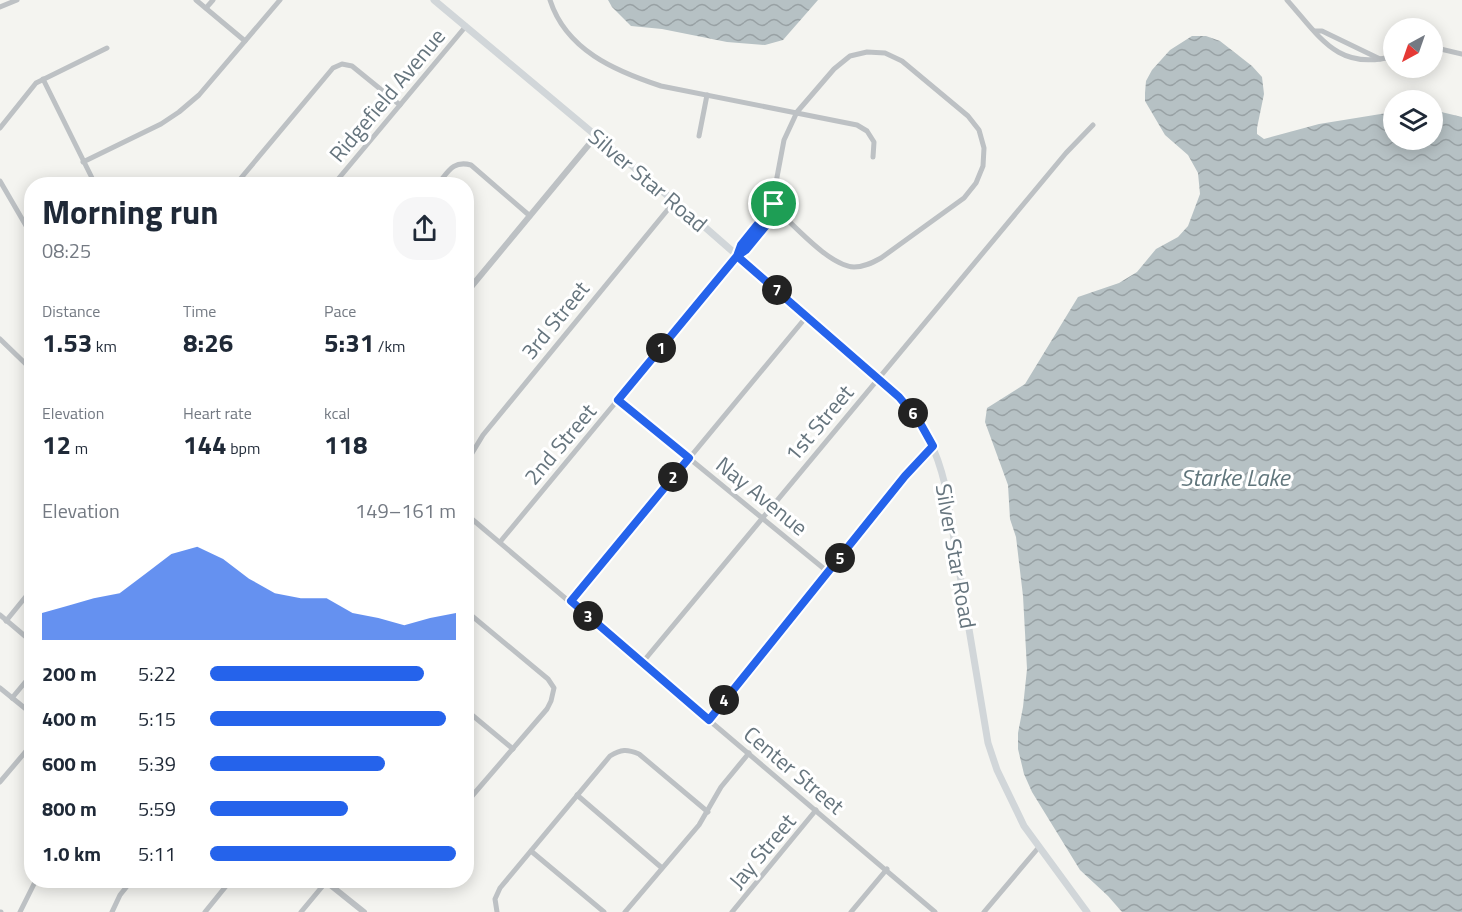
<!DOCTYPE html>
<meta charset="utf-8">
<style>
body{margin:0;font-family:"Titillium Web",sans-serif;background:#f6f6f7;color:#1f2937;height:100vh;display:flex;flex-direction:column;font-size:22px;white-space:nowrap}
*{box-sizing:border-box;margin:0}
p{font-size:20px;color:#747a83}
.icon{flex:none;width:33px;height:33px;fill:none;stroke:currentColor;stroke-width:2;stroke-linecap:round;stroke-linejoin:round}
.map{position:relative;flex:1;overflow:hidden}
.panel{position:absolute;left:24px;top:177px;width:450px;height:711px;display:flex;flex-direction:column;background:#fff;border-radius:24px;box-shadow:0 3px 15px #0003}
.panel>*{flex:none}
.needle{width:39px;rotate:220deg}
.controls{position:absolute;left:1383px;top:18px;display:grid;gap:12px}
.controls a{display:grid;place-items:center;width:60px;height:60px;border-radius:50%;background:#fff;box-shadow:0 3px 15px #0003;font-size:30px}
.pin{position:absolute;display:grid;place-items:center;width:51px;height:51px;color:#fff;margin:-26px;border:3px solid #fff;border-radius:50%;box-shadow:0 2px 6px #0007}
.km{position:absolute;width:30px;height:30px;margin:-15px;border-radius:50%;background:#222;color:#fff;font-size:16px;line-height:30px;text-align:center}
.round{display:grid;place-items:center;flex:none;width:63px;height:63px;border-radius:24px;background:#f6f6f7}
.headline{display:flex;align-items:center;justify-content:space-between;height:102px;padding:0 18px}
h1{font-size:33px;font-weight:700;line-height:45px}
.metrics{display:grid;grid-template-columns:repeat(3,1fr);gap:9px;height:102px;padding:6px 18px}
.metrics div{display:grid;align-content:center}
.metrics b{font-size:26px;font-weight:700}
.metrics small{font-size:16px;font-weight:400}
.metrics p{font-size:16px}
.chart{height:168px;padding:12px 18px}
.chart p{display:flex;justify-content:space-between}
.chart svg{width:100%;height:108px;margin-top:6px;fill:#2563eb;opacity:.7}
ul{padding:0 18px;list-style:none;font-size:20px}
li{display:grid;grid-template-columns:96px 72px 1fr;align-items:center;height:45px}
li i{height:15px;border-radius:8px;background:#2563eb}
.map>svg:first-child{display:block}
.water{fill:url(#water-waves)}
.lines{fill:none;stroke-linecap:round;stroke-linejoin:round}
.minor{stroke:#bdc1c4;stroke-width:5}
.tertiary{stroke:#bdc1c4;stroke-width:6}
.secondary{stroke:#d1d6d9;stroke-width:7}
.route-casing{stroke:#fff;stroke-width:12}
.route{stroke:#2563eb;stroke-width:8}
.labels{text-anchor:middle;stroke-width:6;stroke-linejoin:round;paint-order:stroke}
.street-label{font-size:22px;fill:#66757e;stroke:#fff}
.water-label{font-size:24px;font-style:italic;fill:#61767c;stroke:#fff}
</style>
<div class="map">
<svg width="1462" height="912" viewBox="0 0 1462 912">
<defs>
<pattern id="water-waves" width="16" height="10" patternUnits="userSpaceOnUse" patternTransform="scale(1.5)"><rect width="16" height="10" fill="#b6c1c4"/><path d="M0 5q4-4 8 0t8 0" fill="none" stroke="#98a1a4"/></pattern>
</defs>
<rect width="100%" height="100%" fill="#f4f4f0"/>
<!-- water -->
<g class="water">
<path d="M 608,0 L 818,0 L 783,40 L 765,45 L 727,42 L 662,29 L 631,26 L 612,7 Z"/>
<path d="M 1192,36 L 1206,36 L 1220,41 L 1252,66 L 1262,77 L 1264,94 L 1257,128 L 1257,134 L 1264,139 L 1319,124 L 1393,112 L 1394,140 L 1432,140 L 1433,110 L 1462,117 L 1462,912 L 1122,912 L 1108,896 L 1080,870 L 1032,792 L 1024,774 L 1018,749 L 1018,733 L 1023,707 L 1027,669 L 1023,596 L 1016,537 L 1010,519 L 1008,485 L 985,422 L 987,408 L 1025,384 L 1078,297 L 1119,283 L 1137,272 L 1156,249 L 1178,237 L 1188,226 L 1200,194 L 1198,173 L 1188,155 L 1165,135 L 1145,101 L 1145,93 L 1146,81 L 1152,70 L 1170,50 Z"/>
</g>
<g class="lines">
<!-- minor -->
<g class="minor">
<path d="M 196,0 L 245,41"/>
<path d="M 550,0 C 566,50 615,71 661,86 L 857,125 L 867,131 L 874,142 L 873,157"/>
<path d="M 1287,0 C 1320,37 1338,72 1394,56"/>
<path d="M 0,7 L 17,0"/>
<path d="M 206,8 L 213,0"/>
<path d="M 1315,31 L 1322,31 L 1380,59"/>
<path d="M 1432,47 L 1462,54"/>
<path d="M 867,52 L 885,53 L 902,61 L 968,116 L 979,130 L 984,148 L 983,166 L 976,183 L 964,198 L 881,258 C 872,263 864,267 854,267 C 830,266 796,227 778,211 L 774,204 L 774,193 L 784,140 L 797,112 L 834,69 L 850,56 Z"/>
<path d="M 43,79 L 95,184"/>
<path d="M 0,128 L 36,83 L 107,48"/>
<path d="M 699,136 L 707,95"/>
<path d="M 83,162 L 161,124 L 179,112 L 199,95 L 280,0"/>
<path d="M 0,181 L 32,236"/>
<path d="M 236,184 L 333,68 L 342,64 L 352,66 L 400,105"/>
<path d="M 334,184 L 466,26"/>
<path d="M 438,184 C 448,172 453,160 471,165 L 530,216"/>
<path d="M 738,255 L 741,245 L 774,204"/>
<path d="M 0,339 L 32,370"/>
<path d="M 618,400 L 828,572"/>
<path d="M 466,463 L 483,435 L 674,202"/>
<path d="M 27,476 L 32,470"/>
<path d="M 466,514 L 935,912"/>
<path d="M 500,542 L 737,256 L 746,250 L 778,211"/>
<path d="M 571,601 L 807,316"/>
<path d="M 466,611 L 548,679 L 554,688 L 551,701 L 547,709 L 466,803"/>
<path d="M 0,615 L 32,642"/>
<path d="M 6,621 L 32,589"/>
<path d="M 642,663 L 1066,153 L 1093,125"/>
<path d="M 0,688 L 32,714"/>
<path d="M 12,698 L 32,674"/>
<path d="M 466,710 L 513,749"/>
<path d="M 709,720 L 905,476 L 933,446"/>
<path d="M 0,782 L 32,744"/>
<path d="M 577,795 L 662,868"/>
<path d="M 531,851 L 604,912"/>
<path d="M 0,912 L 1,912"/>
<path d="M 20,912 L 36,880"/>
<path d="M 112,912 L 120,895 L 132,880"/>
<path d="M 205,912 L 231,880"/>
<path d="M 301,912 L 326,882"/>
<path d="M 497,912 L 495,899 L 500,888 L 610,756 C 621,749 627,749 639,754 L 708,812"/>
<path d="M 625,912 L 699,825 L 721,787 L 749,753"/>
<path d="M 732,912 L 816,810"/>
<path d="M 851,912 L 887,869"/>
<path d="M 984,912 L 1039,847"/>
</g>
<!-- tertiary -->
<g class="tertiary">
<path d="M 466,293 L 596,136"/>
<path d="M 324,880 L 364,912"/>
</g>
<!-- secondary -->
<path class="secondary" d="M 434,0 L 699,222 L 899,397 C 924,423 937,451 945,485 L 988,743 L 997,770 L 1024,826 L 1087,912"/>
</g>
<g class="lines">
<defs>
<path id="route" d="M 774,204 L 741,245 L 737,256 L 618,400 L 689,458 L 571,601 L 709,720 L 905,476 L 933,446 L 919,421 L 899,397 L 737,256 L 746,250 L 778,211 L 774,204"/>
</defs>
<!-- route casing -->
<use href="#route" class="route-casing"/>
<!-- route -->
<use href="#route" class="route"/>
</g>
<g class="labels">
<!-- street labels -->
<g class="street-label">
<text transform="translate(387 95) rotate(-50)" y="8">Ridgefield Avenue</text>
<text transform="translate(648 180) rotate(40)" y="8">Silver Star Road</text>
<text transform="translate(555 320) rotate(-51)" y="8">3rd Street</text>
<text transform="translate(819 423) rotate(-50)" y="8">1st Street</text>
<text transform="translate(560 444) rotate(-50)" y="8">2nd Street</text>
<text transform="translate(762 496) rotate(39)" y="8">Nay Avenue</text>
<text transform="translate(956 556) rotate(80)" y="8">Silver Star Road</text>
<text transform="translate(794 770) rotate(40)" y="8">Center Street</text>
<text transform="translate(762 851) rotate(-50)" y="8">Jay Street</text>
</g>
<!-- water labels -->
<g class="water-label">
<text x="1235" y="486">Starke Lake</text>
</g>
</g>
</svg>
<div class="controls">
<a><svg class="needle" viewBox="-14 -14 28 28"><path d="M0-13l5 13h-10z" fill="#e53935"/><path d="M0 13l5-13h-10z" fill="#747a83"/></svg></a>
<a><svg class="icon" aria-label="layers" viewBox="0 0 24 24"><path d="M12 4l9 5-9 5-9-5zM3 14l9 5 9-5"/></svg></a>
</div>
<div class="pin" style="left:774px;top:204px;background:#1e9e55"><svg class="icon" aria-label="arrive" viewBox="0 0 24 24"><path d="M6 21V4h12l-3 4 3 4H6"/></svg></div>
<b class="km" style="left:661px;top:348px">1</b>
<b class="km" style="left:673px;top:477px">2</b>
<b class="km" style="left:588px;top:616px">3</b>
<b class="km" style="left:724px;top:700px">4</b>
<b class="km" style="left:840px;top:558px">5</b>
<b class="km" style="left:913px;top:413px">6</b>
<b class="km" style="left:777px;top:290px">7</b>
<section class="panel">
<div class="headline"><div><h1>Morning run</h1><p>08:25</p></div><a class="round"><svg class="icon" aria-label="share" viewBox="0 0 24 24"><path d="M12 15V3M7 8l5-5 5 5M5 13v7h14v-7"/></svg></a></div>
<div class="metrics">
<div><p>Distance</p><b>1.53<small> km</small></b></div>
<div><p>Time</p><b>8:26</b></div>
<div><p>Pace</p><b>5:31<small> /km</small></b></div>
</div>
<div class="metrics">
<div><p>Elevation</p><b>12<small> m</small></b></div>
<div><p>Heart rate</p><b>144<small> bpm</small></b></div>
<div><p>kcal</p><b>118</b></div>
</div>
<div class="chart"><p><span>Elevation</span>149–161 m</p>
<svg viewBox="0 0 160 44" preserveAspectRatio="none"><path d="M0 44V33L10 30L20 27L30 25L40 17L50 9L60 6L70 11L80 19L90 25L100 27L110 27L120 33L130 35L140 38L150 35L160 33V44z"/></svg>
</div>
<ul>
<li><b>200 m</b>5:22<i style="width:87%"></i></li>
<li><b>400 m</b>5:15<i style="width:96%"></i></li>
<li><b>600 m</b>5:39<i style="width:71%"></i></li>
<li><b>800 m</b>5:59<i style="width:56%"></i></li>
<li><b>1.0 km</b>5:11<i style="width:100%"></i></li>
</ul>
</section>
</div>
